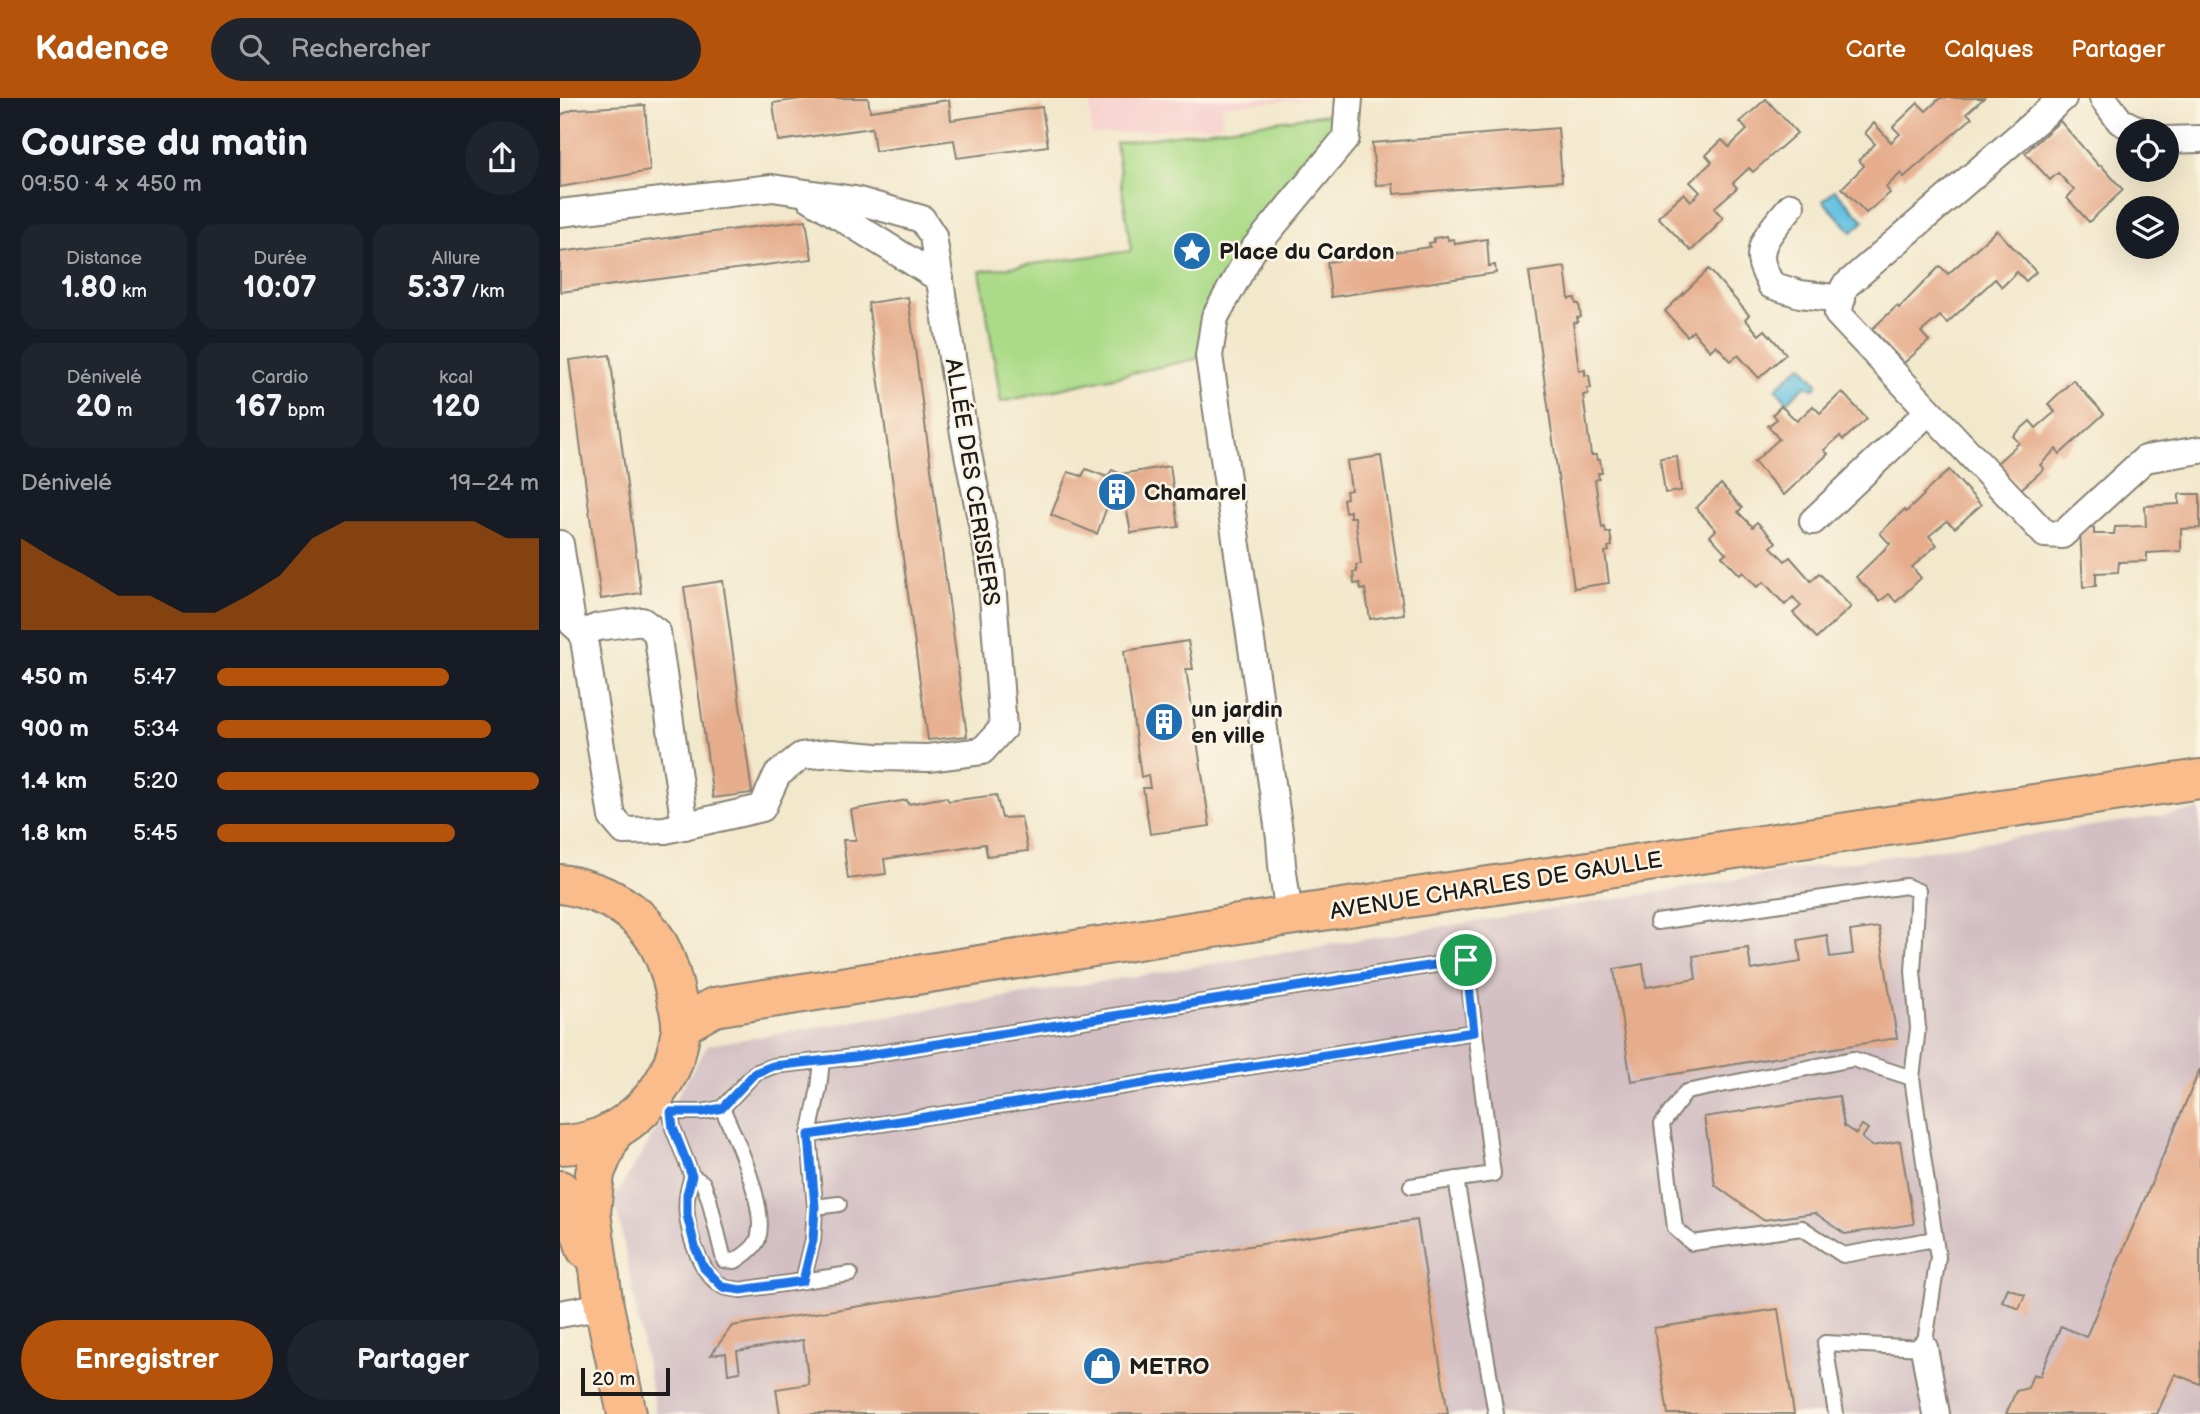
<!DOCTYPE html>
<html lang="fr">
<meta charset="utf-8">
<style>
body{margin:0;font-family:"Balsamiq Sans",sans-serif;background:#20242c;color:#f1f3f6;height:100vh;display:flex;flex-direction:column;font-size:26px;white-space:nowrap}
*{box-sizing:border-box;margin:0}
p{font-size:23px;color:#9ea1a6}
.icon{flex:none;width:38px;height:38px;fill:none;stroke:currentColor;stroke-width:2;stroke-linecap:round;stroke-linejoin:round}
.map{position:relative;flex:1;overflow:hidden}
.drawer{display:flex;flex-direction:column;background:#171b24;width:560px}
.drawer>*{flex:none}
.controls{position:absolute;left:1556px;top:21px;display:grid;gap:14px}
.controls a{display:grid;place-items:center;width:63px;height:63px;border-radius:50%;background:#171b24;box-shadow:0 7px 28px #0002;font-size:35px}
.scale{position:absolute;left:21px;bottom:18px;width:89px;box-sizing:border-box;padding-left:7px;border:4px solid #1c1c1c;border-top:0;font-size:19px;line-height:24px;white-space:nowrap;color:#1c1c1c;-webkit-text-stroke:5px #fcf5e5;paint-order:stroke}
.pin{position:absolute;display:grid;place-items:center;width:60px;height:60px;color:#fff;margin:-30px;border:4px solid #fff;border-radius:50%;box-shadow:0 2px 7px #0007}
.round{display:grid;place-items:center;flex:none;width:74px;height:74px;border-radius:37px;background:#20242c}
.head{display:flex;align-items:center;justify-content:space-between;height:119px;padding:0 21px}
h1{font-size:38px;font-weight:600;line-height:52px}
.figures{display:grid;grid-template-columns:repeat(3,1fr);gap:10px;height:119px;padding:7px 21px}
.figures div{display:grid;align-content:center;border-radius:18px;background:#20242c;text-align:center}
.figures b{font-size:30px;font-weight:600}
.figures small{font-size:19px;font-weight:400}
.figures p{font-size:19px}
.chart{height:196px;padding:14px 21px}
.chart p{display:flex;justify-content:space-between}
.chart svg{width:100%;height:126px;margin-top:7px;fill:#b45309;opacity:.7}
.button{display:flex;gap:14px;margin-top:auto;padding:14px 21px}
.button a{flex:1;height:80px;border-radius:42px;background:#b45309;color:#fff;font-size:28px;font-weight:600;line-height:80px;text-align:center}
.button a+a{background:#20242c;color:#f1f3f6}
ul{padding:0 21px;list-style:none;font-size:23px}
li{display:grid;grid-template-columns:112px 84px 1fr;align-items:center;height:52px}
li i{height:18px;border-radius:9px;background:#b45309}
header{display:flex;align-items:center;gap:42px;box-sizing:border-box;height:98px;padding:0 35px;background:#b45309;color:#fff}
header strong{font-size:33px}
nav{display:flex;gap:38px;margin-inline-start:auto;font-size:24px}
.search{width:490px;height:63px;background:#20242c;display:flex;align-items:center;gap:18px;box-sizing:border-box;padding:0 24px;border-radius:38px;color:#9ea1a6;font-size:26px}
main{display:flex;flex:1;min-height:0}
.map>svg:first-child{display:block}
.built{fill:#f7d0cd}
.industrial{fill:#d2bec3}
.green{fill:#abdb88;stroke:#647c52;stroke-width:2}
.water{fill:#63c1e1;stroke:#406e7e;stroke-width:2}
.building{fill:#e6ad8d}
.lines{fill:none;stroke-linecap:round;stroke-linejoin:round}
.service-casing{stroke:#878274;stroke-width:18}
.minor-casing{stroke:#878274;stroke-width:30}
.primary-casing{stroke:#878274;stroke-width:42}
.service{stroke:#fff;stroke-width:14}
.minor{stroke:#fff;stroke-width:26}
.primary{stroke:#fabc8b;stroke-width:38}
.route-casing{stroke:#fff;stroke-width:14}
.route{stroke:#1a73e8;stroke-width:9}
.labels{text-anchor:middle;stroke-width:5;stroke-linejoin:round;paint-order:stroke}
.poi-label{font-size:23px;font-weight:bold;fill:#1c1c1c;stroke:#fcf5e5;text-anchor:start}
.street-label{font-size:23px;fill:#1c1c1c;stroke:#fcf5e5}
</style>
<header>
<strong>Kadence</strong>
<div class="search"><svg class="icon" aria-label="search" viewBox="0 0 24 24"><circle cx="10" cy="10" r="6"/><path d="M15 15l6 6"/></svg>Rechercher</div>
<nav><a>Carte</a><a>Calques</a><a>Partager</a></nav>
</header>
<main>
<section class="drawer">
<div class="head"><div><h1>Course du matin</h1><p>09:50 · 4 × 450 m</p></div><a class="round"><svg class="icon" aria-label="share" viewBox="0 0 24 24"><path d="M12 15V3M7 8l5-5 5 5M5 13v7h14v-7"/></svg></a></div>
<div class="figures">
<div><p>Distance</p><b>1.80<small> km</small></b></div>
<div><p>Durée</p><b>10:07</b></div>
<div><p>Allure</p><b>5:37<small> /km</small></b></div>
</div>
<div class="figures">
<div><p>Dénivelé</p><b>20<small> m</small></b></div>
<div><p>Cardio</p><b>167<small> bpm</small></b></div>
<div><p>kcal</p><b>120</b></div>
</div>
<div class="chart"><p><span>Dénivelé</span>19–24 m</p>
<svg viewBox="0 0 160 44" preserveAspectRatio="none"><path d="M0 44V12L10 19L20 25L30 32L40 32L50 38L60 38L70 32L80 25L90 12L100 6L110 6L120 6L130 6L140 6L150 12L160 12V44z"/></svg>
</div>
<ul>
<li><b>450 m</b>5:47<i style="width:72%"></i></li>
<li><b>900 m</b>5:34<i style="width:85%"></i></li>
<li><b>1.4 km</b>5:20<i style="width:100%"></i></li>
<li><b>1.8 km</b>5:45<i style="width:74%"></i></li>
</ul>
<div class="button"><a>Enregistrer</a><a>Partager</a></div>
</section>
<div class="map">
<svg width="1640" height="1316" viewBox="0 0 1640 1316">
<rect width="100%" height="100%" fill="#fcf5e5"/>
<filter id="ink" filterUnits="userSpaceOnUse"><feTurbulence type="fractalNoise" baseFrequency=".0143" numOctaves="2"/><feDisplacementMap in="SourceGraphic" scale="14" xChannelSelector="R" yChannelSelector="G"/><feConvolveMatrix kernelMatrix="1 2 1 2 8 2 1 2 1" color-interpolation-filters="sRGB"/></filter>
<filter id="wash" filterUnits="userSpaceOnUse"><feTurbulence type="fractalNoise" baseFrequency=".00686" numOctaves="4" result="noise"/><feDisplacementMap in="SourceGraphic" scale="28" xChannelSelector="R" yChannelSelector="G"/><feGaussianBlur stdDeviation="1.57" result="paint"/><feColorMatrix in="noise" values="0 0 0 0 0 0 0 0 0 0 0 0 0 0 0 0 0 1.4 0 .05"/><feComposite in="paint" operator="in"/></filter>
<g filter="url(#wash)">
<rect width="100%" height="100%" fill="#f2e8cc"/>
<!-- built -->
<path class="built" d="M 530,0 L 762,0 L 662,8 L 662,27 L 531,37 Z"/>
<!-- industrial -->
<path class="industrial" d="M 1640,712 L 1640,1316 L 96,1316 L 55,1099 L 148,947 L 1235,772 Z"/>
<!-- green -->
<path class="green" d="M 775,15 L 788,16 L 692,153 L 649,258 L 441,304 L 420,173 L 571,153 L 556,45 Z"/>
<!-- water -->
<g class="water">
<path d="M 1275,92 L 1304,123 L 1292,134 L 1263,103 Z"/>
<path d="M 1241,267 L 1257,285 L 1256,289 L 1252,291 L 1246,287 L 1227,304 L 1216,290 Z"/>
</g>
<g id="blocks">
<!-- building -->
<g class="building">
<path d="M 247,0 L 308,0 L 310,13 L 389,2 L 391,22 L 482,9 L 488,48 L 397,60 L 394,42 L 315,53 L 312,30 L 218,43 L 213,5 Z"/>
<path d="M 1380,0 L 1424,0 L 1407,15 L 1412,20 L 1344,79 L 1341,75 L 1326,89 L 1330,95 L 1306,115 L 1282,90 L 1304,68 L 1299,62 L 1315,46 L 1305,35 L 1314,25 L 1331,44 L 1340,36 L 1333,29 L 1358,5 L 1366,13 Z"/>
<path d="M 1206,1 L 1237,35 L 1193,74 L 1189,70 L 1173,85 L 1177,90 L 1154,110 L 1163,120 L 1155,128 L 1156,129 L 1131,153 L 1098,119 L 1124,95 L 1131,103 L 1140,94 L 1130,84 L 1152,64 L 1146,57 L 1162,42 L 1169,49 L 1187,32 L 1180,24 Z"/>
<path d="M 85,7 L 90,73 L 0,89 L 0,17 L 15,11 Z"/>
<path d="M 1500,23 L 1539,68 L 1541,67 L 1563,92 L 1529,124 L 1507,100 L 1514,92 L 1498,75 L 1490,82 L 1465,55 Z"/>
<path d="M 998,30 L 1002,83 L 834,96 L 833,86 L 816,87 L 812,45 Z"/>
<path d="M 246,122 L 252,161 L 0,194 L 0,154 Z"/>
<path d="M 1437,132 L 1476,174 L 1466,183 L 1457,174 L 1442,189 L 1435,181 L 1387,225 L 1380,218 L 1361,234 L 1369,243 L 1344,265 L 1312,231 L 1337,208 L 1339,210 L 1380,168 L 1388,176 Z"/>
<path d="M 887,138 L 888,142 L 894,141 L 895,146 L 927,141 L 929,168 L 935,167 L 936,175 L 771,199 L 767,164 L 798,160 L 797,155 L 804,154 L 804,151 L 815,149 L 816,152 L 820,151 L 821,156 L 870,149 L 869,145 L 874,144 L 874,140 Z"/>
<path d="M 1005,169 L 1009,201 L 1015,200 L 1016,206 L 1019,206 L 1021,219 L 1017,220 L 1018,224 L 1013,225 L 1019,273 L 1025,272 L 1025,277 L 1029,277 L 1031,290 L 1027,290 L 1028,296 L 1023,297 L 1031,357 L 1036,357 L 1037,362 L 1040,362 L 1042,375 L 1038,375 L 1039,381 L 1035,382 L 1042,430 L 1045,429 L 1046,435 L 1050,434 L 1052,448 L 1048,449 L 1049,453 L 1045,454 L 1049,485 L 1014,490 L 969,174 Z"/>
<path d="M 1149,171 L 1189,217 L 1185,221 L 1199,237 L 1205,232 L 1226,256 L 1199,280 L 1178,257 L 1171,263 L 1156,247 L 1150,253 L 1133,233 L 1127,238 L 1105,213 Z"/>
<path d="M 348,199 L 407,638 L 368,642 L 308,205 Z"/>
<path d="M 50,257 L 81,495 L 41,501 L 9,262 Z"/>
<path d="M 1513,282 L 1544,316 L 1500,356 L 1496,351 L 1480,367 L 1484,371 L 1461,391 L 1437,365 L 1459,345 L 1453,338 L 1470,323 L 1476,330 L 1495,314 L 1488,306 Z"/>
<path d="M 1282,294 L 1307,321 L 1283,342 L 1280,338 L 1264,352 L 1268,356 L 1224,397 L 1194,364 L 1219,341 L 1208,328 L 1217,321 L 1213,316 L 1221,308 L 1237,323 L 1253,308 L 1260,315 Z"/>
<path d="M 821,358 L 844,516 L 810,521 L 805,491 L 801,492 L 800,485 L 794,486 L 793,474 L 797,474 L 796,467 L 801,466 L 795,419 L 790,419 L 790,413 L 785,414 L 783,401 L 787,400 L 786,393 L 791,392 L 787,363 Z"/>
<path d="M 1117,358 L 1121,393 L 1105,395 L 1100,360 Z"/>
<path d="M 610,368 L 619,429 L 571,435 L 566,408 L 547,409 L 537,436 L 491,417 L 508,374 L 522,378 L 526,371 L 547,379 L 552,372 L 561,376 Z"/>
<path d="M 1389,372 L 1421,407 L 1395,430 L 1387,423 L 1369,438 L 1377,447 L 1352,469 L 1361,480 L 1336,504 L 1329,496 L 1320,503 L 1296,479 L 1330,446 L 1320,435 L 1344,412 L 1346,414 L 1364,397 L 1363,396 Z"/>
<path d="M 1161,386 L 1182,410 L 1178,414 L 1193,429 L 1197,424 L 1216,444 L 1211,449 L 1225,463 L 1230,459 L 1251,483 L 1259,475 L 1291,509 L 1257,540 L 1233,515 L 1241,508 L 1233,499 L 1225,507 L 1204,484 L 1197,489 L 1183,474 L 1180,477 L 1162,458 L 1166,455 L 1150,438 L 1156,432 L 1136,410 Z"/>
<path d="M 1619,396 L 1640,396 L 1640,430 L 1621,431 L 1621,453 L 1587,455 L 1587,463 L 1559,464 L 1558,474 L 1536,475 L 1536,488 L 1523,489 L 1520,431 L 1534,430 L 1534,436 L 1554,436 L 1555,429 L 1586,428 L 1585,408 L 1619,406 Z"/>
<path d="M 163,483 L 192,695 L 153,700 L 124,489 Z"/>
<path d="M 628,543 L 633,571 L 626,571 L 650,728 L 590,736 L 583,690 L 590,690 L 588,677 L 581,679 L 564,553 Z"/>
<path d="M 436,697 L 442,720 L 461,719 L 468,753 L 427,758 L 425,746 L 324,761 L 326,776 L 288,781 L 283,742 L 296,742 L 291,712 L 347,702 L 348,706 L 386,699 L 389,703 Z"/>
<path d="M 1319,829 L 1337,940 L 1071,983 L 1054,871 L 1083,866 L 1086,889 L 1136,881 L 1133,858 L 1188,850 L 1191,872 L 1241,864 L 1238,842 L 1267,837 L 1270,859 L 1293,856 L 1290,833 Z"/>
<path d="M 1640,971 L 1640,1286 L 1615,1276 L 1597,1316 L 1446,1316 L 1456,1293 L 1468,1290 L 1473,1276 L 1480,1278 L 1501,1228 L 1526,1239 Z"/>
<path d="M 1279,998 L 1284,1028 L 1296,1036 L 1302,1027 L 1308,1031 L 1302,1040 L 1312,1048 L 1340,1043 L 1354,1126 L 1285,1136 L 1255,1115 L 1203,1122 L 1155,1087 L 1144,1019 Z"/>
<path d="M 857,1122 L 888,1316 L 220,1316 L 216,1291 L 249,1286 L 243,1242 L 177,1253 L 180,1274 L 168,1276 L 166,1255 L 151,1257 L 172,1228 Z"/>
<path d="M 1448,1190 L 1465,1197 L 1459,1211 L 1442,1203 Z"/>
<path d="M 1218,1211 L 1234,1316 L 1108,1316 L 1094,1230 Z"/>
</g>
</g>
</g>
<g filter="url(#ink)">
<use href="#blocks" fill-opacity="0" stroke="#878274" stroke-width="2"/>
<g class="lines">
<defs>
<g id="service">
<path d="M 1097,824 L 1346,788 L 1358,793 L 1353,873 L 1358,930 L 1352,980"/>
<path d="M 93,999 L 111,1014 L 142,1014 L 162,1010 L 195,975 L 213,968 L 295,959 L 906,862 L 933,1076 L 851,1088"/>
<path d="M 111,1014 L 113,1030 L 132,1078 L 143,1085 L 149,1101 L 164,1162 L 175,1163 C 183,1158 195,1150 198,1141 C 208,1110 175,1038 162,1010"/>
<path d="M 249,1037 L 259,990 L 262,963"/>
<path d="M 132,1078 C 128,1091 125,1103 127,1117 C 129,1139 142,1179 164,1189 C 169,1191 176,1191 181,1192 L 290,1176"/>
<path d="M 896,1081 L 936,1316"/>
<path d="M 255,1109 L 279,1106"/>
<path d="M 243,1183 L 253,1142 L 255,1109 L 249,1037 L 914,934"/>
<path d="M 1276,1316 L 1265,1245 L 1364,1250 L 1378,1159 L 1375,1141 L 1352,980 L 1293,961 L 1126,994 L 1102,1026 L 1115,1130 L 1132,1145 L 1242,1130 L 1283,1157 L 1375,1141"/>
</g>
<g id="minor">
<path d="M 1503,0 L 1284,189 L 1278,216 L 1485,436 L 1502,437 L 1585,361 L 1640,352"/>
<path d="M 1543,0 L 1560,23 L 1580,33"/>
<path d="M 1606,42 L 1640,41"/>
<path d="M 250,100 L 380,181"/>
<path d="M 1231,108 C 1219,124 1196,144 1202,166 C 1204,173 1208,180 1211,187 L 1240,196 L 1282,201"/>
<path d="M 0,115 L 212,90 L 295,102 L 362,121 L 373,138 L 404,336 L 431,471 L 443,630 L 422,653 L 368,660 L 316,659 L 271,655 L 241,658 L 217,677 L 202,710 L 105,732 L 64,733 L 52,719 L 23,535 L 12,525 L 0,446"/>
<path d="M 1253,423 L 1369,313"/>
<path d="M 23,535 L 38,529 L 82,523 L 97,534 L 125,728"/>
<path d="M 729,818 L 722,767 L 720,740 L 649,258 L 655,219 L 692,153 L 786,40 L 789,0"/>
<path d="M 0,1216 L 44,1208"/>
<path d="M 1364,1250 L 1376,1316"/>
</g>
<g id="primary">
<path d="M 0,786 C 13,787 24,791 36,795 C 87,814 106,848 116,899 C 118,908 121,917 121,926 C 122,932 119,940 118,947 C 107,1000 56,1047 0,1047"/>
<path d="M 122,927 L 154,909 L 729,818 L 1640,681"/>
<path d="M 53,1033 L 35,1075 L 31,1115 L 44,1208 L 67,1316"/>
<path d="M 0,1092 L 16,1120 L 26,1151"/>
</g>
</defs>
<!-- service casing -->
<use href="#service" class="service-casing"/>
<!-- minor casing -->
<use href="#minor" class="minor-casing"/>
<!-- primary casing -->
<use href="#primary" class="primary-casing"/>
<!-- service -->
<use href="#service" class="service"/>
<!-- minor -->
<use href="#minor" class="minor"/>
<!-- primary -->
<use href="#primary" class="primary"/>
</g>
</g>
<g class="lines" filter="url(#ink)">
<defs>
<path id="route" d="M 906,862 L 914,934 L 249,1037 L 255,1109 L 253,1142 L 243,1183 L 181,1192 L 163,1189 L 144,1170 L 135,1149 L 127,1117 L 127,1096 L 132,1078 L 113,1030 L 111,1014 L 142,1014 L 162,1010 L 195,975 L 213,968 L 295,959 Z"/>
</defs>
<!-- route casing -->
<use href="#route" class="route-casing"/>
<!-- route -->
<use href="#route" class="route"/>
</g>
<!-- icons -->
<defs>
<symbol id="sight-disc" viewBox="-11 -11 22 22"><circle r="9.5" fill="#1f6fb2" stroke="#fcf5e5"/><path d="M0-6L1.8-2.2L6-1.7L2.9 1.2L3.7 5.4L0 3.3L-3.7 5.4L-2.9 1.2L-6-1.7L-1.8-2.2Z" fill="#fff"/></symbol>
<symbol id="building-disc" viewBox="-11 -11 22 22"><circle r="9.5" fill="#1f6fb2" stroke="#fcf5e5"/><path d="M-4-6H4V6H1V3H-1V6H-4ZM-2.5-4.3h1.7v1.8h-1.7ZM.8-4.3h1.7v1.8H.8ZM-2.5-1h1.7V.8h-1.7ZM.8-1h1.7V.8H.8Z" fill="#fff"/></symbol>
<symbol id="shop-disc" viewBox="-11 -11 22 22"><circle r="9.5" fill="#1f6fb2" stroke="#fcf5e5"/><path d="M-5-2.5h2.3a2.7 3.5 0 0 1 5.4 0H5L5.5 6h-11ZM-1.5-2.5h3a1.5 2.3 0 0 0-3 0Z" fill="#fff"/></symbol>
</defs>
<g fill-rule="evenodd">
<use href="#sight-disc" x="610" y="131" width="44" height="44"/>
<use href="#building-disc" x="535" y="372" width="44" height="44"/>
<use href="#building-disc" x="582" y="602" width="44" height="44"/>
<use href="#shop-disc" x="520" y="1246" width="44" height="44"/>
</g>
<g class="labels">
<!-- poi labels -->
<g class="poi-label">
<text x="659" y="161">Place du Cardon</text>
<text x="584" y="402">Chamarel</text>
<text x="631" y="619">un jardin<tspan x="631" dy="26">en ville</tspan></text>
<text x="569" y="1276">METRO</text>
</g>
<!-- street labels -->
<g class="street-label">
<text transform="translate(413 384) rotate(81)" y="8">ALLÉE DES CERISIERS</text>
<text transform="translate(936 787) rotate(-9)" y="8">AVENUE CHARLES DE GAULLE</text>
</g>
</g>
</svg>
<div class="controls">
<a><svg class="icon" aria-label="locate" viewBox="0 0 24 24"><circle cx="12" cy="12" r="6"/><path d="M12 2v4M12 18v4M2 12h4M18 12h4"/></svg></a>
<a><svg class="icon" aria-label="layers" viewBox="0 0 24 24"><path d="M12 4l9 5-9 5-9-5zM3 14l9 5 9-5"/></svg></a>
</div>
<div class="scale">20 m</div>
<div class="pin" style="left:906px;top:862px;background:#1e9e55"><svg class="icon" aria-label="arrive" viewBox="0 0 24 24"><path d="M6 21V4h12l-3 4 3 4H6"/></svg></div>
</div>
</main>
